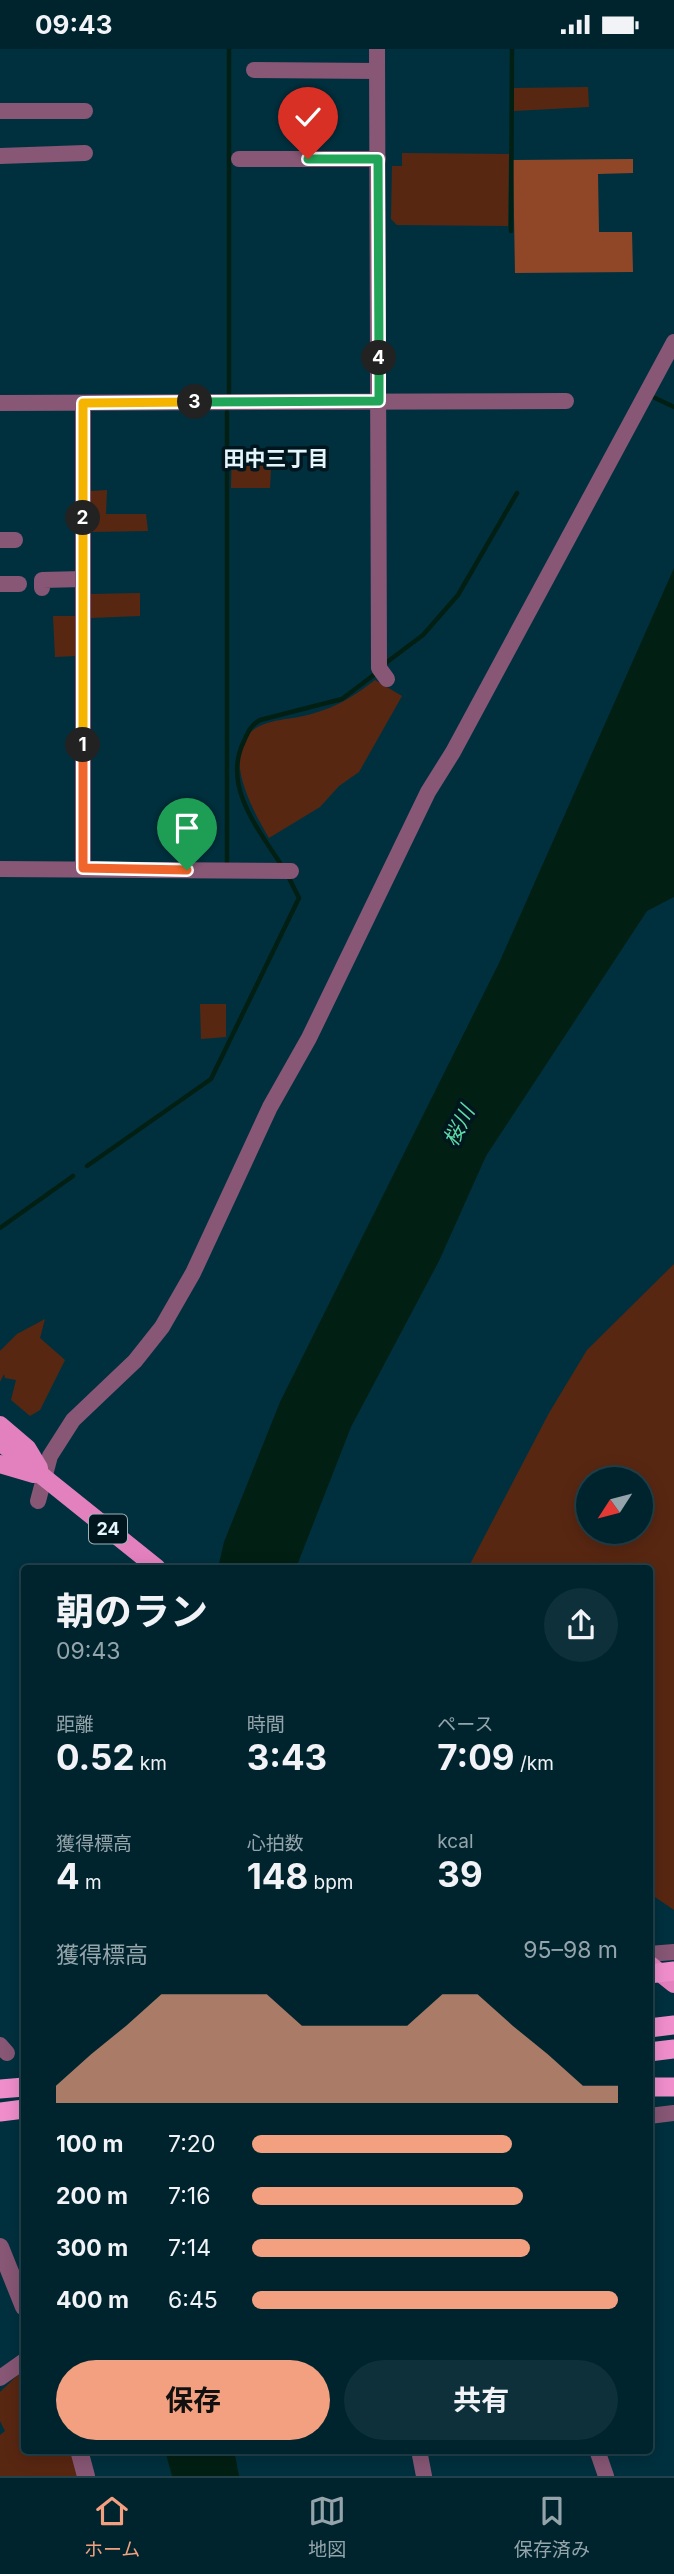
<!DOCTYPE html>
<html lang="ja">
<meta charset="utf-8">
<style>
body{margin:0;font-family:Inter,"Noto Sans JP",sans-serif;background:#0e303a;color:#f1f3f6;height:100vh;display:flex;flex-direction:column;font-size:26px;white-space:nowrap}
*{box-sizing:border-box;margin:0}
p{font-size:23px;color:#95a4aa}
.icon{flex:none;width:38px;height:38px;fill:none;stroke:currentColor;stroke-width:2;stroke-linecap:round;stroke-linejoin:round}
.map{position:relative;flex:1;overflow:hidden}
.drawer{position:absolute;left:21px;top:1516px;width:632px;height:889px;display:flex;flex-direction:column;background:#00242e;border-radius:7px;box-shadow:0 4px 18px #0003,0 0 0 2px #22414a}
.drawer>*{flex:none}
.needle{width:46px;rotate:234deg}
.buttons{position:absolute;left:576px;top:1418px;display:grid;gap:14px}
.buttons a{display:grid;place-items:center;width:77px;height:77px;border-radius:50%;background:#00242e;box-shadow:0 4px 18px #0003,0 0 0 2px #22414a;font-size:35px}
.pin{position:absolute;display:grid;place-items:center;width:60px;height:60px;color:#fff;margin:-72px -30px;border-radius:50% 50% 50% 0;rotate:-45deg;box-shadow:0 0 7px #0007}
.pin .icon{rotate:45deg}
.km{position:absolute;width:35px;height:35px;margin:-18px;border-radius:50%;background:#222;color:#fff;font-size:19px;line-height:35px;text-align:center}
.round{display:grid;place-items:center;flex:none;width:74px;height:74px;border-radius:37px;background:#0e303a}
.head{display:flex;align-items:center;justify-content:space-between;height:119px;padding:0 35px}
h1{font-size:38px;font-weight:700;line-height:52px}
.figures{display:grid;grid-template-columns:repeat(3,1fr);gap:10px;height:119px;padding:7px 35px}
.figures div{display:grid;align-content:center}
.figures b{font-size:35px;font-weight:700}
.figures small{font-size:19px;font-weight:400}
.figures p{font-size:19px}
.chart{height:196px;padding:14px 35px}
.chart p{display:flex;justify-content:space-between}
.chart svg{width:100%;height:126px;margin-top:7px;fill:#f2a07f;opacity:.7}
.button{display:flex;gap:14px;margin-top:auto;padding:14px 35px}
.button a{flex:1;height:80px;border-radius:42px;background:#f2a07f;color:#111;font-size:28px;font-weight:700;line-height:80px;text-align:center}
.button a+a{background:#0e303a;color:#f1f3f6}
ul{padding:0 35px;list-style:none;font-size:23px}
li{display:grid;grid-template-columns:112px 84px 1fr;align-items:center;height:52px}
li i{height:18px;border-radius:9px;background:#f2a07f}
.status{display:flex;justify-content:space-between;align-items:center;height:49px;padding:0 35px;background:#00242e;direction:ltr}
.status svg{height:19px;fill:currentColor}
.tabs{display:flex;justify-content:space-around;align-items:center;height:98px;border-top:2px solid #22414a;background:#00242e;font-size:19px;color:#95a4aa}
.tabs a{display:grid;justify-items:center;gap:4px}
.tabs .selected{color:#f2a07f}
.map>svg:first-child{display:block}
.green{fill:#582712;fill-rule:evenodd}
.forest{fill:#8f4728}
.water{fill:#021f13}
.lines{fill:none;stroke-linecap:round;stroke-linejoin:round}
.stream{stroke:#021f13;stroke-width:4.5}
.minor{stroke:#875775;stroke-width:16}
.tertiary{stroke:#875775;stroke-width:18}
.primary{stroke:#e381bf;stroke-width:18}
.trunk{stroke:#ef8ecb;stroke-width:19}
.split-1-casing{stroke:#fff;stroke-width:14}
.split-2-casing{stroke:#fff;stroke-width:14}
.split-3-casing{stroke:#fff;stroke-width:14}
.split-4-casing{stroke:#fff;stroke-width:14}
.split-5-casing{stroke:#fff;stroke-width:14}
.split-1{stroke:#f0652b;stroke-width:9}
.split-2{stroke:#f5b400;stroke-width:9}
.split-3{stroke:#f5b400;stroke-width:9}
.split-4{stroke:#22a559;stroke-width:9}
.split-5{stroke:#22a559;stroke-width:9}
.labels{text-anchor:middle;stroke-width:7;stroke-linejoin:round;paint-order:stroke}
.shield{fill:#00161f;stroke:#a0b2b9;stroke-width:2}
.shield-label{font-size:18px;font-weight:bold;fill:#e5f5fb}
.neighbourhood-label{font-size:21px;font-weight:bold;fill:#e5f5fb;stroke:#00161f}
.water-label{font-size:21px;font-style:italic;fill:#5ddba5;stroke:#00161f}
</style>
<div class="status"><b>09:43</b><svg viewBox="0 0 49 12"><path d="M0 12V9h3v3zM5 12V6h3v6zM10 12V3h3v9zM15 12V0h3v12zM26 1h20v11H26zM47 4h2v5h-2z"/></svg></div>
<div class="map">
<svg width="674" height="2427" viewBox="0 0 674 2427">
<rect width="100%" height="100%" fill="#00303e"/>
<!-- green -->
<g class="green">
<path d="M 588,38 L 589,58 L 514,62 L 514,39 Z"/>
<path d="M 402,104 L 509,105 L 508,177 L 397,176 L 391,170 L 392,117 L 402,117 Z"/>
<path d="M 232,402 L 272,402 L 270,439 L 231,439 Z"/>
<path d="M 107,441 L 106,465 L 146,465 L 148,482 L 91,483 L 91,442 Z"/>
<path d="M 140,544 L 140,567 L 91,569 L 91,545 Z"/>
<path d="M 53,567 L 77,567 L 76,607 L 55,608 Z"/>
<path d="M 375,631 L 402,647 L 359,723 L 339,737 L 320,758 L 269,789 C 253,762 215,695 262,676 C 274,671 287,670 299,668 C 329,662 351,650 375,631 Z"/>
<path d="M 200,955 L 226,955 L 226,988 L 201,990 Z"/>
<path d="M 674,1215 L 674,1861 L 649,1844 L 649,1519 L 468,1519 L 549,1364 L 587,1301 ZM 588,1430 L 640,1430 L 640,1482 L 588,1482 Z"/>
<path d="M 45,1270 L 40,1289 L 65,1311 L 40,1361 L 30,1367 L 11,1351 L 16,1331 L 5,1329 L 4,1325 L 0,1333 L 0,1302 L 17,1285 Z"/>
<path d="M 24,2320 L 24,2401 L 74,2401 L 81,2427 L 0,2427 L 0,2386 L 5,2382 L 0,2372 L 0,2343 Z"/>
</g>
<!-- forest -->
<path class="forest" d="M 633,110 L 633,124 L 598,125 L 599,183 L 632,183 L 633,223 L 515,224 L 513,111 Z"/>
<!-- water -->
<g class="water">
<path d="M 674,519 L 674,848 L 647,862 L 486,1107 L 439,1212 L 351,1378 L 296,1519 L 218,1519 L 224,1493 L 280,1353 L 499,914 Z"/>
<path d="M 165,2401 L 234,2401 L 239,2427 L 172,2427 Z"/>
</g>
<g class="lines">
<!-- stream -->
<g class="stream">
<path d="M 229,0 L 229,344"/>
<path d="M 511,182 L 512,0"/>
<path d="M 655,349 L 674,358"/>
<path d="M 227,363 L 227,814"/>
<path d="M 383,616 L 423,586 L 458,546 L 517,444"/>
<path d="M 280,814 C 257,778 222,736 244,692 C 248,683 251,676 260,671 L 342,650 L 375,625"/>
<path d="M 87,1117 L 211,1030 L 299,849 L 289,829"/>
<path d="M 0,1179 L 73,1127"/>
</g>
<!-- minor -->
<g class="minor">
<path d="M 377,0 L 379,619 L 387,630"/>
<path d="M 254,21 L 377,22"/>
<path d="M 0,62 L 85,62"/>
<path d="M 0,107 L 85,104"/>
<path d="M 239,110 L 378,110"/>
<path d="M 0,354 L 566,352"/>
<path d="M 0,491 L 15,491"/>
<path d="M 0,535 L 19,535"/>
<path d="M 42,539 L 42,531 L 83,530"/>
<path d="M 83,819 L 83,354"/>
<path d="M 0,820 L 291,822"/>
<path d="M 38,1452 L 50,1407 L 73,1371 L 135,1312 L 162,1278 L 193,1224 L 270,1058 L 309,989 L 428,743 L 453,703 L 674,293"/>
<path d="M 649,1905 L 674,1903"/>
<path d="M 0,1996 L 7,2004"/>
<path d="M 649,2067 L 674,2064"/>
<path d="M 0,2329 L 24,2312"/>
<path d="M 419,2401 L 424,2427"/>
<path d="M 597,2401 L 606,2427"/>
</g>
<!-- tertiary -->
<g class="tertiary">
<path d="M 0,2198 L 24,2258"/>
<path d="M 79,2401 L 86,2427"/>
</g>
<!-- primary -->
<g class="primary">
<path d="M 0,1376 L 27,1399 L 39,1419"/>
<path d="M 0,1393 L 157,1519"/>
<path d="M 0,1415 L 34,1425"/>
<path d="M 649,1915 L 674,1935"/>
</g>
<!-- trunk -->
<g class="trunk">
<path d="M 649,1925 L 674,1922"/>
<path d="M 649,1979 L 674,1976"/>
<path d="M 649,2003 L 674,2000"/>
<path d="M 649,2038 L 674,2038"/>
<path d="M 0,2040 L 24,2038"/>
<path d="M 0,2063 L 24,2060"/>
</g>
</g>
<g class="lines">
<defs>
<path id="split-1" d="M 83,696 L 83,819 L 187,821"/>
<path id="split-2" d="M 83,696 L 83,469"/>
<path id="split-3" d="M 83,469 L 83,354 L 195,353"/>
<path id="split-4" d="M 195,353 L 379,352 L 379,309"/>
<path id="split-5" d="M 308,110 L 378,110 L 379,309"/>
</defs>
<!-- split-1 casing -->
<use href="#split-1" class="split-1-casing"/>
<!-- split-2 casing -->
<use href="#split-2" class="split-2-casing"/>
<!-- split-3 casing -->
<use href="#split-3" class="split-3-casing"/>
<!-- split-4 casing -->
<use href="#split-4" class="split-4-casing"/>
<!-- split-5 casing -->
<use href="#split-5" class="split-5-casing"/>
<!-- split-1 -->
<use href="#split-1" class="split-1"/>
<!-- split-2 -->
<use href="#split-2" class="split-2"/>
<!-- split-3 -->
<use href="#split-3" class="split-3"/>
<!-- split-4 -->
<use href="#split-4" class="split-4"/>
<!-- split-5 -->
<use href="#split-5" class="split-5"/>
</g>
<g class="labels">
<!-- shield labels -->
<rect class="shield" x="89" y="1465.5" width="38" height="29" rx="5"/>
<g class="shield-label">
<text x="108" y="1486">24</text>
</g>
<!-- neighbourhood labels -->
<g class="neighbourhood-label">
<text x="276" y="417">田中三丁目</text>
</g>
<!-- water labels -->
<g class="water-label">
<text transform="translate(459 1077) rotate(-63)" y="7">桜川</text>
</g>
</g>
</svg>
<div class="buttons">
<a><svg class="needle" viewBox="-14 -14 28 28"><path d="M0-13l5 13h-10z" fill="#e53935"/><path d="M0 13l5-13h-10z" fill="#95a4aa"/></svg></a>
</div>
<div class="pin" style="left:187px;top:821px;background:#1e9e55"><svg class="icon" aria-label="arrive" viewBox="0 0 24 24"><path d="M6 21V4h12l-3 4 3 4H6"/></svg></div>
<div class="pin" style="left:308px;top:110px;background:#d93025"><svg class="icon" aria-label="check" viewBox="0 0 24 24"><path d="M5 12l5 5 9-10"/></svg></div>
<b class="km" style="left:83px;top:696px">1</b>
<b class="km" style="left:83px;top:469px">2</b>
<b class="km" style="left:195px;top:353px">3</b>
<b class="km" style="left:379px;top:309px">4</b>
<section class="drawer">
<div class="head"><div><h1>朝のラン</h1><p>09:43</p></div><a class="round"><svg class="icon" aria-label="share" viewBox="0 0 24 24"><path d="M12 15V3M7 8l5-5 5 5M5 13v7h14v-7"/></svg></a></div>
<div class="figures">
<div><p>距離</p><b>0.52<small> km</small></b></div>
<div><p>時間</p><b>3:43</b></div>
<div><p>ペース</p><b>7:09<small> /km</small></b></div>
</div>
<div class="figures">
<div><p>獲得標高</p><b>4<small> m</small></b></div>
<div><p>心拍数</p><b>148<small> bpm</small></b></div>
<div><p>kcal</p><b>39</b></div>
</div>
<div class="chart"><p><span>獲得標高</span>95–98 m</p>
<svg viewBox="0 0 160 44" preserveAspectRatio="none"><path d="M0 44V38L10 27L20 17L30 6L40 6L50 6L60 6L70 17L80 17L90 17L100 17L110 6L120 6L130 17L140 27L150 38L160 38V44z"/></svg>
</div>
<ul>
<li><b>100 m</b>7:20<i style="width:71%"></i></li>
<li><b>200 m</b>7:16<i style="width:74%"></i></li>
<li><b>300 m</b>7:14<i style="width:76%"></i></li>
<li><b>400 m</b>6:45<i style="width:100%"></i></li>
</ul>
<div class="button"><a>保存</a><a>共有</a></div>
</section>
</div>
<nav class="tabs">
<a class="selected"><svg class="icon" aria-label="home" viewBox="0 0 24 24"><path d="M3 11l9-7 9 7M6 9v11h12V9"/></svg>ホーム</a>
<a><svg class="icon" aria-label="map" viewBox="0 0 24 24"><path d="M3 6l6-2 6 2 6-2v14l-6 2-6-2-6 2zM9 4v14M15 6v14"/></svg>地図</a>
<a><svg class="icon" aria-label="saved" viewBox="0 0 24 24"><path d="M7 4h10v16l-5-4-5 4z"/></svg>保存済み</a>
</nav>
